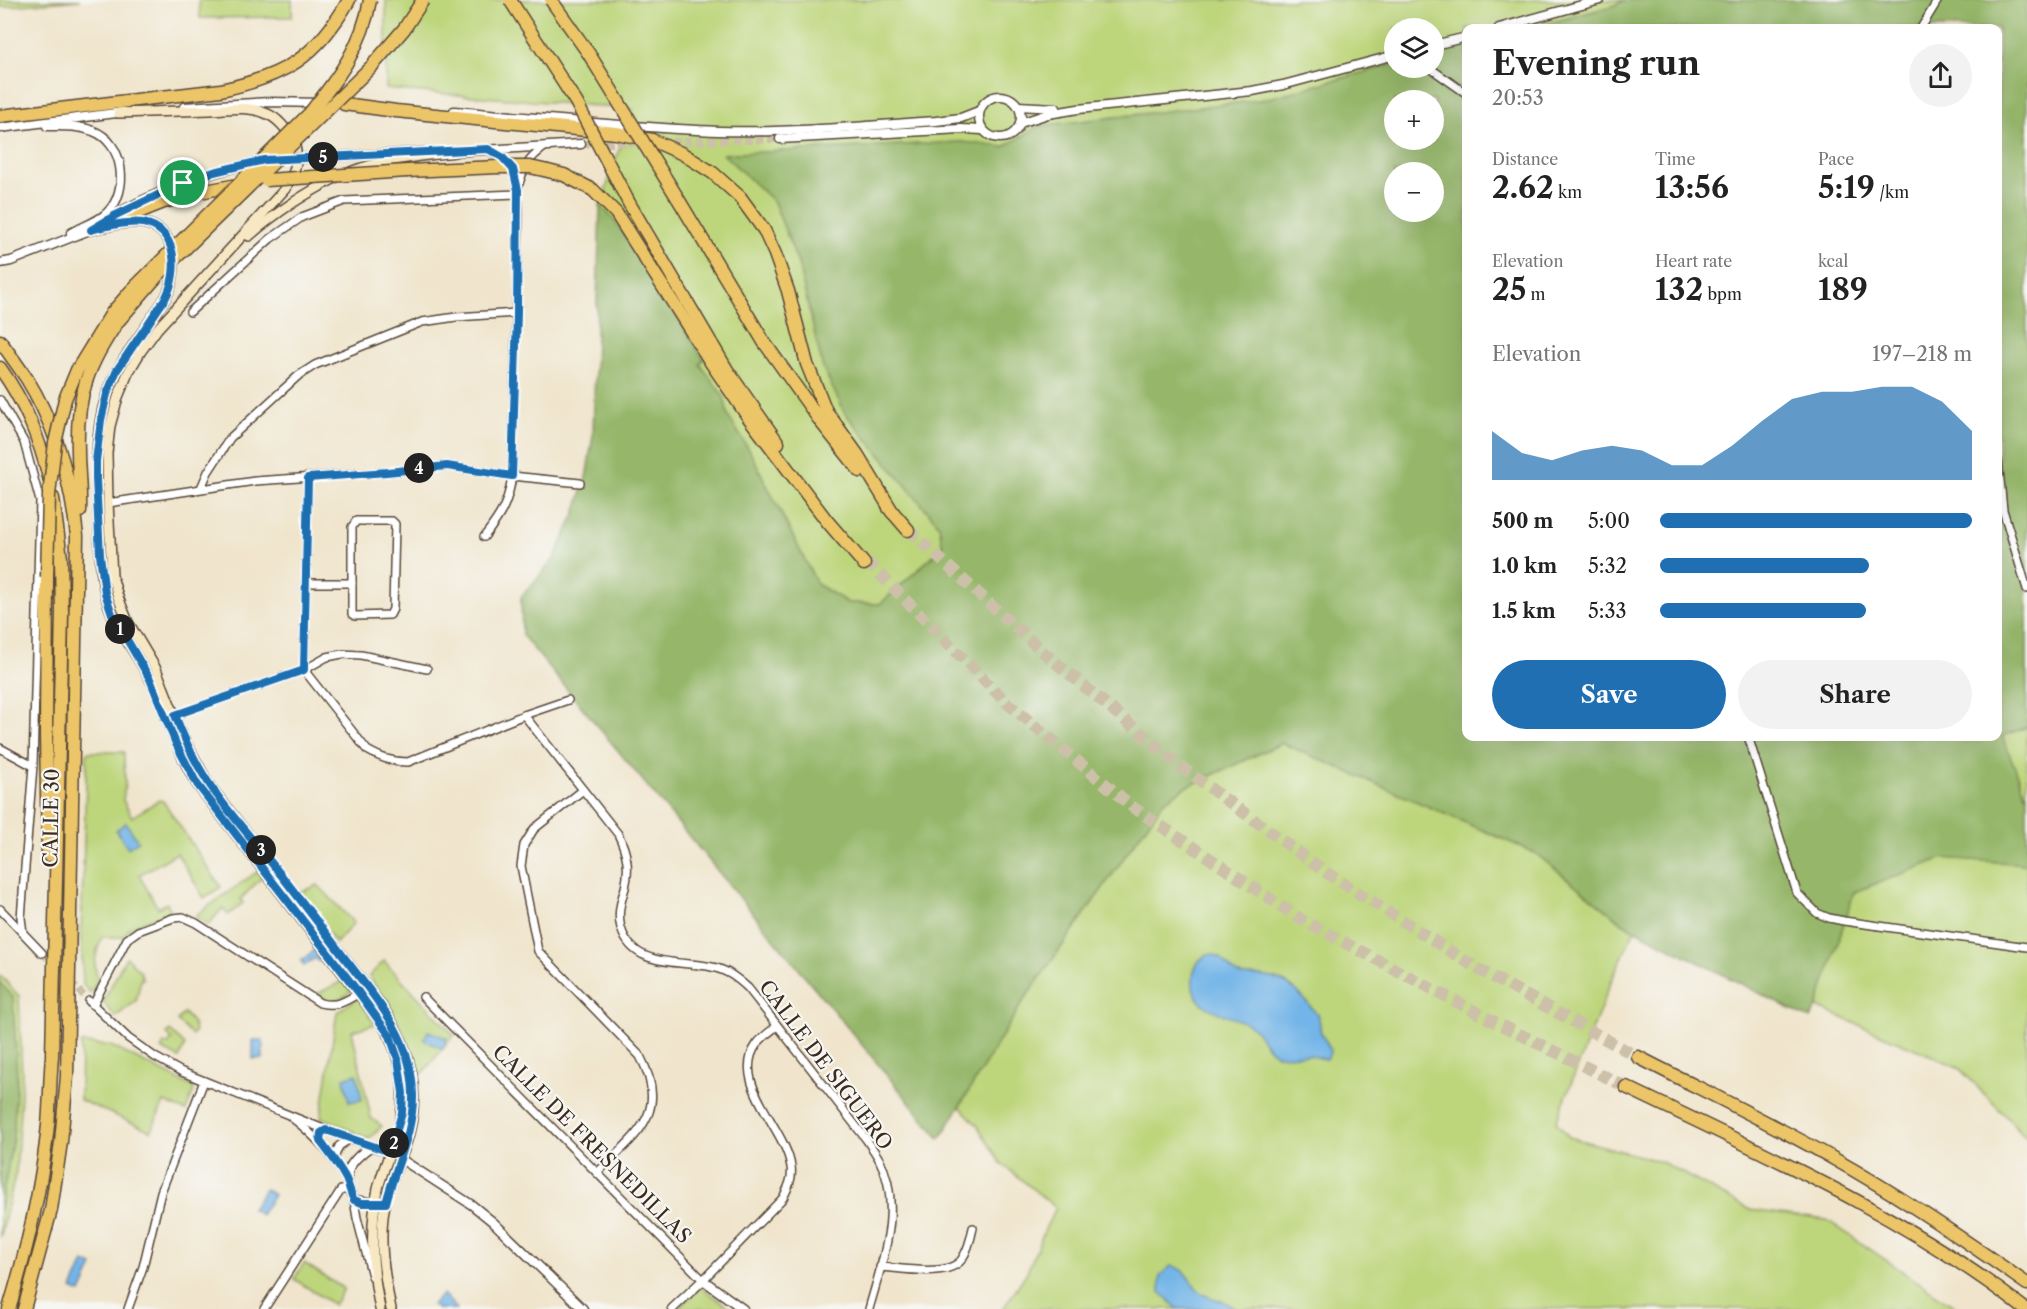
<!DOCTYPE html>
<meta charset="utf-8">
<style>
body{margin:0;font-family:"Libre Caslon Text",serif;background:#f2f2f2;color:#222;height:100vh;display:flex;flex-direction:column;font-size:22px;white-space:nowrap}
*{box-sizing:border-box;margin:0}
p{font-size:20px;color:#767676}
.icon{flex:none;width:33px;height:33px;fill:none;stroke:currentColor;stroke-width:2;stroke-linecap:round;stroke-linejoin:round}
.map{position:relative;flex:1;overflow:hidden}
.panel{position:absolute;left:1462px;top:24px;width:540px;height:717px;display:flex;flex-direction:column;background:#fff;border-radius:12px;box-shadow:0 6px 24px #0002}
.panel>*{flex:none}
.fabs{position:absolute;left:1384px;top:18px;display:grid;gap:12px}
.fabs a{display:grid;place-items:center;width:60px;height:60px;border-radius:50%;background:#fff;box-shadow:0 6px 24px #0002;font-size:30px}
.pin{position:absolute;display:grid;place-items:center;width:51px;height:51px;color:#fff;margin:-26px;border:3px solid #fff;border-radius:50%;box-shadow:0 2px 6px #0007}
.km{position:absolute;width:30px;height:30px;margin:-15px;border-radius:50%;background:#222;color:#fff;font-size:16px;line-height:30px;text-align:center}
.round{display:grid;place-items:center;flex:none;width:63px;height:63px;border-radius:32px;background:#f2f2f2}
.overview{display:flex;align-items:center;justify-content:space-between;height:102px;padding:0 30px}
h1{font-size:33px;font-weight:800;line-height:45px}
.metrics{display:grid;grid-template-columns:repeat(3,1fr);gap:9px;height:102px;padding:6px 30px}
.metrics div{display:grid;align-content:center}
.metrics b{font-size:30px;font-weight:800}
.metrics small{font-size:16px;font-weight:400}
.metrics p{font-size:16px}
.chart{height:168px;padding:12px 30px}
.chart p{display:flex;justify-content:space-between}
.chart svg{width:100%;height:108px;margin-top:6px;fill:#1f6fb2;opacity:.7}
.action{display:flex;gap:12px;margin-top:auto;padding:12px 30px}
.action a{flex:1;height:69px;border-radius:36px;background:#1f6fb2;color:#fff;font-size:24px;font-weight:800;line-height:69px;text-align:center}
.action a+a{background:#f2f2f2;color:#222}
ul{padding:0 30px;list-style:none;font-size:20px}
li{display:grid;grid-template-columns:96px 72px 1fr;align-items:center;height:45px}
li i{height:15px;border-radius:8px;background:#1f6fb2}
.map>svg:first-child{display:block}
.green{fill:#bdd67b;stroke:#7c804c;stroke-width:1.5}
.forest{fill:#96b76b;stroke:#687044;stroke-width:1.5;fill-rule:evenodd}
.water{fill:#73b5e8;stroke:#577083;stroke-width:1.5}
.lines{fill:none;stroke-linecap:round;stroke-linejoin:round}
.minor-tunnel{stroke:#ccc0a9;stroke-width:7;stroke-dasharray:7 3.5;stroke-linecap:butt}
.tertiary-tunnel{stroke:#ccc0a9;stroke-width:8;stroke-dasharray:8 4;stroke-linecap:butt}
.motorway-tunnel{stroke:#ccc0a9;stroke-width:12;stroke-dasharray:12 6;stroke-linecap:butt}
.minor-casing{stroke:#564638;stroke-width:10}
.tertiary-casing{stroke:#564638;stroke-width:11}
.secondary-casing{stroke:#564638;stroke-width:12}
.motorway-casing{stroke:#564638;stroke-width:15}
.minor{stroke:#fff;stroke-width:7}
.tertiary{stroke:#fff;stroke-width:8}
.secondary{stroke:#f7e8c3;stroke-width:9}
.motorway{stroke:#ecc569;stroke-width:12}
.tertiary-bridge-casing{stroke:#564638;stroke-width:11;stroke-linecap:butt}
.motorway-bridge-casing{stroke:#564638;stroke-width:15;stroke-linecap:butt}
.tertiary-bridge{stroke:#fff;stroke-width:8}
.motorway-bridge{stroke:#ecc569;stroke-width:12}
.route-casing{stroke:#fff;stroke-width:12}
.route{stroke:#1f6fb2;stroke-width:8}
.labels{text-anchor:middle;stroke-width:4.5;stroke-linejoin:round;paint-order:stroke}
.street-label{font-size:20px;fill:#3b2a1e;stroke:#f6f6f2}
</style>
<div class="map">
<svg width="2027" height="1309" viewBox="0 0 2027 1309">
<rect width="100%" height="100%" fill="#f6f6f2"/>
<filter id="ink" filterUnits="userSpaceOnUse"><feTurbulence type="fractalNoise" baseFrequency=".0167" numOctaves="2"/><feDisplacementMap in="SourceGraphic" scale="12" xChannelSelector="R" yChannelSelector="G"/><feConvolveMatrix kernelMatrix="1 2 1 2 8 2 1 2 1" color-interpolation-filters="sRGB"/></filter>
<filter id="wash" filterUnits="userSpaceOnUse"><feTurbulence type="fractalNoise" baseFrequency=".008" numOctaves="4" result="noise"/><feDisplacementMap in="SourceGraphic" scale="24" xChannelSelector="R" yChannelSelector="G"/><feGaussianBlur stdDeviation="1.35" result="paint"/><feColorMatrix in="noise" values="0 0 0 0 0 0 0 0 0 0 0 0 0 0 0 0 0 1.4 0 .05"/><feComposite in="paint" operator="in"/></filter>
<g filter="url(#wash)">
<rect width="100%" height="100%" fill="#f0e5cc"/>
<!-- green -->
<g class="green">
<path d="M 0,0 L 80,0 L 0,7 Z"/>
<path d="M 199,0 L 292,0 L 292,17 L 200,18 Z"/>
<path d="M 386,0 L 1625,0 L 1613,6 L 1530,28 L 1467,28 L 1467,45 L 1434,54 L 1434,28 L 1395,28 L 1395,64 L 1261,100 L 1039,126 L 1004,147 L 962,142 L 724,154 L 774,202 L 798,263 L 823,368 L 939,525 L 943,546 L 881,604 L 848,603 L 817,584 L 749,450 L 728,416 L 724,397 L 699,363 L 704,360 L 642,262 L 600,206 L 633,109 L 386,89 Z"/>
<path d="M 2027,727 L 2027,797 L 2002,736 Z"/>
<path d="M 1283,743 L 1535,853 L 1624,924 L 1635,929 L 1611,982 L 1556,1122 L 1569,1137 L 1662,1162 L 1750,1210 L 1827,1220 L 1958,1309 L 1003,1309 L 1027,1272 L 1046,1227 L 1056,1208 L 1000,1162 L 977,1125 L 959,1106 L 1022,1003 L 1163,802 L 1184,788 Z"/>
<path d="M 87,752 L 124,752 L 125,786 L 123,800 L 132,817 L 159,800 L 163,801 L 221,887 L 204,898 L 177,853 L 139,875 L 158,908 L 167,903 L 171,911 L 131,927 L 122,937 L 102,937 C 96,951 92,965 98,979 L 91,992 L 89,992 L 83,985 L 81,935 Z"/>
<path d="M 1943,858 L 2027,864 L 2027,1138 L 1958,1067 L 1817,1007 L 1854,892 Z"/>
<path d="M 257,872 L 263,876 L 241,899 L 243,903 L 228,915 L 223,908 L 208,925 L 195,916 Z"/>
<path d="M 318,885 L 354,923 L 336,943 L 298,893 Z"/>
<path d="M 126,957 L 132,961 L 131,963 L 140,971 L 143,979 L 141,979 L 136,1001 L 115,1017 L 103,1002 Z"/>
<path d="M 384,961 L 454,1035 L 421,1075 C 410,1039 389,1007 369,976 Z"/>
<path d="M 0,975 L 19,996 L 22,1079 L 16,1172 L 0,1238 Z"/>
<path d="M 343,981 L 351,991 C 340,1003 328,1002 315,995 Z"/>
<path d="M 358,998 L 375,1024 L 352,1031 L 371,1118 L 382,1126 L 369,1139 L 321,1117 L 337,1012 Z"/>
<path d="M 184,1013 L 193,1023 L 195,1031 L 192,1035 L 178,1022 L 177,1021 Z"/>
<path d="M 170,1031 L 185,1045 L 179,1058 L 161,1049 L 164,1044 L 168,1044 L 172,1040 L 167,1034 Z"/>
<path d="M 81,1043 L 111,1046 L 193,1087 L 194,1090 L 186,1111 L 164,1102 L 151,1131 L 80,1100 Z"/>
<path d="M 304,1263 L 344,1289 L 334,1305 L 294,1279 Z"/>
<path d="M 701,1287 L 731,1309 L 677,1309 Z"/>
</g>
<!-- forest -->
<g class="forest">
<path d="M 1625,0 L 2027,0 L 2027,727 L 2002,736 L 2027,797 L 2027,864 L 1943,858 L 1854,892 L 1817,1007 L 1810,1019 L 1624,924 L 1535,853 L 1282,743 L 1184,788 L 1163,802 L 1022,1003 L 940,1139 L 522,635 L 521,597 L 554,559 L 575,514 L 586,478 L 593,435 L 600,206 L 609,214 L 621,230 L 704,359 L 700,364 L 724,397 L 728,416 L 749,450 L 817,584 L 848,603 L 880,604 L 943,547 L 939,525 L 845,413 L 823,368 L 798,263 L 774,202 L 723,154 L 962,142 L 1004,147 L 1039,126 L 1261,100 L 1395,64 L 1395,68 L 1434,68 L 1434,54 L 1467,45 L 1467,736 L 1998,736 L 1998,28 L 1530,28 L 1613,6 ZM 1395,100 L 1434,100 L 1434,140 L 1395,140 ZM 1395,172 L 1434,172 L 1434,212 L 1395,212 Z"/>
<path d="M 0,983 L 13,997 L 17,1077 L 13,1139 L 0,1212 Z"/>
</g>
<!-- water -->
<g class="water">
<path d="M 126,823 L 138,841 L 128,848 L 116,830 Z"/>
<path d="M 317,948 L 324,958 L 319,962 L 315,958 L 304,966 L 301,961 Z"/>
<path d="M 1208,954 C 1223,954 1226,967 1237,974 C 1244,978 1253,975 1260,976 C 1285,979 1295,987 1310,1006 C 1312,1009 1317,1013 1318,1017 C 1321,1022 1319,1029 1322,1035 C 1327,1044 1334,1049 1327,1059 C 1320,1059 1315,1056 1308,1055 C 1299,1054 1290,1057 1280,1055 C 1266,1052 1262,1034 1251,1026 C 1230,1013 1188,1013 1193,976 C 1194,966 1199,959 1208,954 Z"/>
<path d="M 428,1031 L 447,1038 L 443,1049 L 424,1040 Z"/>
<rect x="253" y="1040" width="10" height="19"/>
<path d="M 357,1074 L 362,1100 L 349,1102 L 344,1078 Z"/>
<path d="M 265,1189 L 274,1195 L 261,1215 L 252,1209 Z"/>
<path d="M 84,1262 L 93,1266 L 81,1293 L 72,1289 Z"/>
<path d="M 1171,1266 C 1186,1268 1190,1282 1200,1292 C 1210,1300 1225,1299 1236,1309 L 1178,1309 L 1160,1292 L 1160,1276 Z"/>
<path d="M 443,1294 L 457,1309 L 437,1309 L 432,1305 Z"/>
</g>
</g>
<g filter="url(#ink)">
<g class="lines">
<!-- minor-tunnel -->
<path class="minor-tunnel" d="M 42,953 L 89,1001"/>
<!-- tertiary-tunnel -->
<g class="tertiary-tunnel">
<path d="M 660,142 L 780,139"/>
<path d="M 581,144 L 644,142"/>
</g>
<!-- motorway-tunnel -->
<g class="motorway-tunnel">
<path d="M 908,530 L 1042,651 L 1181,767 L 1327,873 L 1480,970 L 1638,1057"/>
<path d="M 867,561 L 1007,703 L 1134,808 L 1302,920 L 1491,1020 L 1626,1087"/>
</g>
<defs>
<g id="minor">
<path d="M 1921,28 L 1938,0"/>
<path d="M 1430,68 L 1467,94"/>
<path d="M 518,187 C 524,166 528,159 546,146"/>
<path d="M 190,312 L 270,239 L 302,217 L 344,201 L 518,194"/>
<path d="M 0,400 L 24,442 L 40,501 L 33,766 L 21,918 L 23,933"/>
<path d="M 1998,460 L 2003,510 L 2027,589"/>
<path d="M 308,478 L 304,670 L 367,750 C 381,758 392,762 408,762 L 524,715 L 568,700"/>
<path d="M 201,488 L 208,472 L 230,438 L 298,376 L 315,365 L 422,322 L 456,317 L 517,313"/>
<path d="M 108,503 L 255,481 L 387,472 L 447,466 L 512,476 L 580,483"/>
<path d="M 356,521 L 392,521 L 395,524 L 393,609 L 390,615 L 355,616 L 352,614 L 352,527 Z"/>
<path d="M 484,537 C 501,515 508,504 512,476 L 519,211 C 517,180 518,165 488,150"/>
<path d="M 306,583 L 352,583"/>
<path d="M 175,715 L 304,670 L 327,657 L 342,654 L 361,655 L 427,669"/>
<path d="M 524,715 L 618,834 C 627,852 630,868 625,888 C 621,901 617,914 621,928 C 633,969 681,960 712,967 C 727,970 737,978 748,988 L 866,1139 C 870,1145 875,1152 879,1159 C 904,1206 882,1262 869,1309"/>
<path d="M 1748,736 L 1797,893 L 1817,913 L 1829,918 L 1844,921 L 2027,947"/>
<path d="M 0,748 L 33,766"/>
<path d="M 583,790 L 534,829 L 524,845 L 521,866 L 538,951 L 640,1056 C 671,1114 635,1135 597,1173"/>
<path d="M 0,909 L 42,953"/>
<path d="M 423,997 L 703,1280 L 783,1198 C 788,1188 793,1178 791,1167 C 786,1128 729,1082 757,1044 C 762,1037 771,1031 777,1026"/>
<path d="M 89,1001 L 128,1038 L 155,1057 L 182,1072 L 326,1130 L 371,1146"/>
<path d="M 93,1005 L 127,939 L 138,931 L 173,918 L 183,917 L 196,923 L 320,1003 C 336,1007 345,1002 359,993"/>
<path d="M 291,1117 C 316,1136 330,1153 347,1180"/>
<path d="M 334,1158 L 339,1146 L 351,1138"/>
<path d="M 354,1200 L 357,1218 L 372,1276"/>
<path d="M 880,1267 C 901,1268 949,1278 962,1259 C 968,1250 971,1238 973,1228"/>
<path d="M 128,1309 L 143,1267 L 161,1192 L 204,1081"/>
<path d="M 264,1309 L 341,1190 L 349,1190"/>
</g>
<g id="tertiary">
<path d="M 1499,28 L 1600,0"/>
<path d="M 1434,45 L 1467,37"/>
<circle cx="1000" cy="117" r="21"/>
<path d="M 1018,106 L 1056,108"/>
<path d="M 184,107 L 270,102 L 321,103"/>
<path d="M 454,111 C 542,118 630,128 718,131 C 790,133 864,126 936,121 L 961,118 L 979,111"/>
<path d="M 1020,123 L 1048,114 L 1078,109 L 1252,91 L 1283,85 L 1395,55"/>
<path d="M 47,126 C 62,126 78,125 93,131 C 124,142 130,191 107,213 C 98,222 82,227 71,233"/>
<path d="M 0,128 L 124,112"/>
<path d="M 780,139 L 961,129 L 983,130"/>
<path d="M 451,152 L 581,144"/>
<path d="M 306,158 L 423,152"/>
<path d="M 108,219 C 155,190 208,173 261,161"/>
<path d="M 0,263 L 11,261 L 95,228"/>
<path d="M 381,1204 L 354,1200 C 340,1174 349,1162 371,1146 L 390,1152 L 472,1205 L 493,1222 L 583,1309"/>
<path d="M 672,1309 L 703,1280 L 743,1309"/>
</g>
<g id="secondary">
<path d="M 118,113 C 149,112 179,111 210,110 C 228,109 249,106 265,113 C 277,117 288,130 293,142 C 301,158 294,175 285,189 L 157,329 L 141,351 L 128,373 L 118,397 L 110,426 L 107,453 L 108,503 L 112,576 L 118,597 L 128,622 L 156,669 L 183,737 L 209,785 L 380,1004 C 412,1049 423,1093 405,1147 C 398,1166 389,1184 385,1204 C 378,1240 384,1274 391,1309"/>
<path d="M 350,172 C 384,159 419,156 455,152"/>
<path d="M 91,230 C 104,226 130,221 143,223 C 178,229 179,272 166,297 C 146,329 120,358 107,394 C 93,436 97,481 99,525 C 100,555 100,586 112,614 C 124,640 143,662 155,689 C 168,721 179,754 197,784 L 383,1025 C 404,1059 408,1099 396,1137 C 390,1154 382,1171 378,1189 C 369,1229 372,1270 380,1309"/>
<path d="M 249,236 C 278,211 303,195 337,177"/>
</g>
<g id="motorway">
<path d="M 344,104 L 396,111 L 616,133 L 652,140 L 683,154 L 713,173 L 740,197 L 764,230 L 775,254 L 788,291 L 807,364 L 826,411 L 857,454 L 893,513"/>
<path d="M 0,116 L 221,90 C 285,76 316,58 349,0"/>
<path d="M 407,171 L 498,167"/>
<path d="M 548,171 L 564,175 L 593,190 L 616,213 L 712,364 L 749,418 L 827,521 L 864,564"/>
<path d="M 677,197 L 764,342 L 821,422 L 860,471"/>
<path d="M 629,203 L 727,370 L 778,443"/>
<path d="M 106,225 L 164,202 L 200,192 L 243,184"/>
<path d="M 0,341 C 9,353 18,366 27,379 C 56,426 71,482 77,536 L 67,1076 L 61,1142 L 51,1210 L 24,1309"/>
<path d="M 0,368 C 26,404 39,438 50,481"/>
<path d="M 65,399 L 77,370 L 112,313"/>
<path d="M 889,508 L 908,530"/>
<path d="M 80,511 C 81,492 78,470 78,451 C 76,396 88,364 119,320"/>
<path d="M 47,577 L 46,733 L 48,855"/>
<path d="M 1638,1057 C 1704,1091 1771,1123 1836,1160 C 1902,1197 1965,1240 2027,1284"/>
<path d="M 1626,1087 C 1763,1153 1904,1215 2025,1309"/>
<path d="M 9,1309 C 27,1249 42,1187 48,1125 C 50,1102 50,1079 52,1056 L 62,613 L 61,558 L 53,498"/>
</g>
</defs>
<!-- minor casing -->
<use href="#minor" class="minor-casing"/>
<!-- tertiary casing -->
<use href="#tertiary" class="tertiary-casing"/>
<!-- secondary casing -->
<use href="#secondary" class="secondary-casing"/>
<!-- motorway casing -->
<use href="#motorway" class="motorway-casing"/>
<!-- minor -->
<use href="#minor" class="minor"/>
<!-- tertiary -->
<use href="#tertiary" class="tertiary"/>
<!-- secondary -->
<use href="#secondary" class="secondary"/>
<!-- motorway -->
<use href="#motorway" class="motorway"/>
<defs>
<path id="tertiary-bridge" d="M 285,158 L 306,158"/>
<g id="motorway-bridge">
<path d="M 510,0 L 576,102 L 629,203"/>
<path d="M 551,0 L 589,54 L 677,197"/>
<path d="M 498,167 L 530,167 L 548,171"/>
<path d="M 266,180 L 407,171"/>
<path d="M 112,313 L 131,291 L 309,114 C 337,80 363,45 370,0"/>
<path d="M 119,320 L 158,275 L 372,66 L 404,29 L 423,0"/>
<path d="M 47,577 L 49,495 L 55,443 L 65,399"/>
</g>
</defs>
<!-- tertiary-bridge casing -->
<use href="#tertiary-bridge" class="tertiary-bridge-casing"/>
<!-- motorway-bridge casing -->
<use href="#motorway-bridge" class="motorway-bridge-casing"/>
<!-- tertiary-bridge -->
<use href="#tertiary-bridge" class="tertiary-bridge"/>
<!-- motorway-bridge -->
<use href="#motorway-bridge" class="motorway-bridge"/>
</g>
</g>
<g class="lines" filter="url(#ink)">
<defs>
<path id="route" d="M 488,149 L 502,157 L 513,169 L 518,190 L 517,313 L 512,476 L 447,466 L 387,472 L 308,478 L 304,670 L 175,715 C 186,744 199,771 217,795 C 232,816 249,835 265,855 C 291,887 316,920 340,952 C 374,997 412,1035 413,1094 C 414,1133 395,1167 386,1203 L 362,1203 L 354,1200 C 350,1193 349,1184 345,1177 C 338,1164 329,1153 320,1141 L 321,1133 L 326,1130 L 390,1152 L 402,1113 L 403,1093 L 398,1059 L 390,1036 L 359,993 L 197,784 L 176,744 L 150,679 L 112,614 L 105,593 L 100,555 L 96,479 L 96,461 L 101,420 L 107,394 L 117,370 L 166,297 C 179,272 178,229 143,223 C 130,221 104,226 91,230 L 116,215 L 183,183 L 214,172 L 264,160 Z"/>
</defs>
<!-- route casing -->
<use href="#route" class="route-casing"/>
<!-- route -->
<use href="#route" class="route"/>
</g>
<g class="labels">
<!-- street labels -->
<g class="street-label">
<text transform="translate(51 818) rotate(-89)" y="7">CALLE 30</text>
<text transform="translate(826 1065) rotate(53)" y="7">CALLE DE SIGUERO</text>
<text transform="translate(592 1144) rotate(45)" y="7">CALLE DE FRESNEDILLAS</text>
</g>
</g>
</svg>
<div class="fabs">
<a><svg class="icon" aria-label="layers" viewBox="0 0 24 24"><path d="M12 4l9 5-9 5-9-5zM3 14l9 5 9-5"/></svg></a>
<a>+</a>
<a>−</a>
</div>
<div class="pin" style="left:183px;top:183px;background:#1e9e55"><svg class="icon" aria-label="arrive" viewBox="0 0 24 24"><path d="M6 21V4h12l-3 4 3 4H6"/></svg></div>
<b class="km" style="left:120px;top:629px">1</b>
<b class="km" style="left:394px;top:1143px">2</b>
<b class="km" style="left:261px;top:850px">3</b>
<b class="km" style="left:419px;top:468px">4</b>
<b class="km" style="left:323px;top:157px">5</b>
<section class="panel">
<div class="overview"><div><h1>Evening run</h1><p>20:53</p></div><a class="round"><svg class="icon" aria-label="share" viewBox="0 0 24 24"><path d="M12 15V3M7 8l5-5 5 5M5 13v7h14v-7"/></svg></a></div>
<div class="metrics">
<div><p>Distance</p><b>2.62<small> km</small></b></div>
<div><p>Time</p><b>13:56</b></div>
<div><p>Pace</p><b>5:19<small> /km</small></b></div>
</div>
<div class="metrics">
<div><p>Elevation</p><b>25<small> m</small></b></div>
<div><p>Heart rate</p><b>132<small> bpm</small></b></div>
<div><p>kcal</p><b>189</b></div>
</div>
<div class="chart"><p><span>Elevation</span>197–218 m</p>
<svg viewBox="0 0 160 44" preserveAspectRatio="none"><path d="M0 44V24L10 33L20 36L30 32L40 30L50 32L60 38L70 38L80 30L90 20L100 11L110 8L120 8L130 6L140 6L150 12L160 24V44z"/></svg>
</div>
<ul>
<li><b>500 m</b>5:00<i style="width:100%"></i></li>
<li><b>1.0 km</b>5:32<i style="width:67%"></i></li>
<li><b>1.5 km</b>5:33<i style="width:66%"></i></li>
</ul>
<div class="action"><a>Save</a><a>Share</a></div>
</section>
</div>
